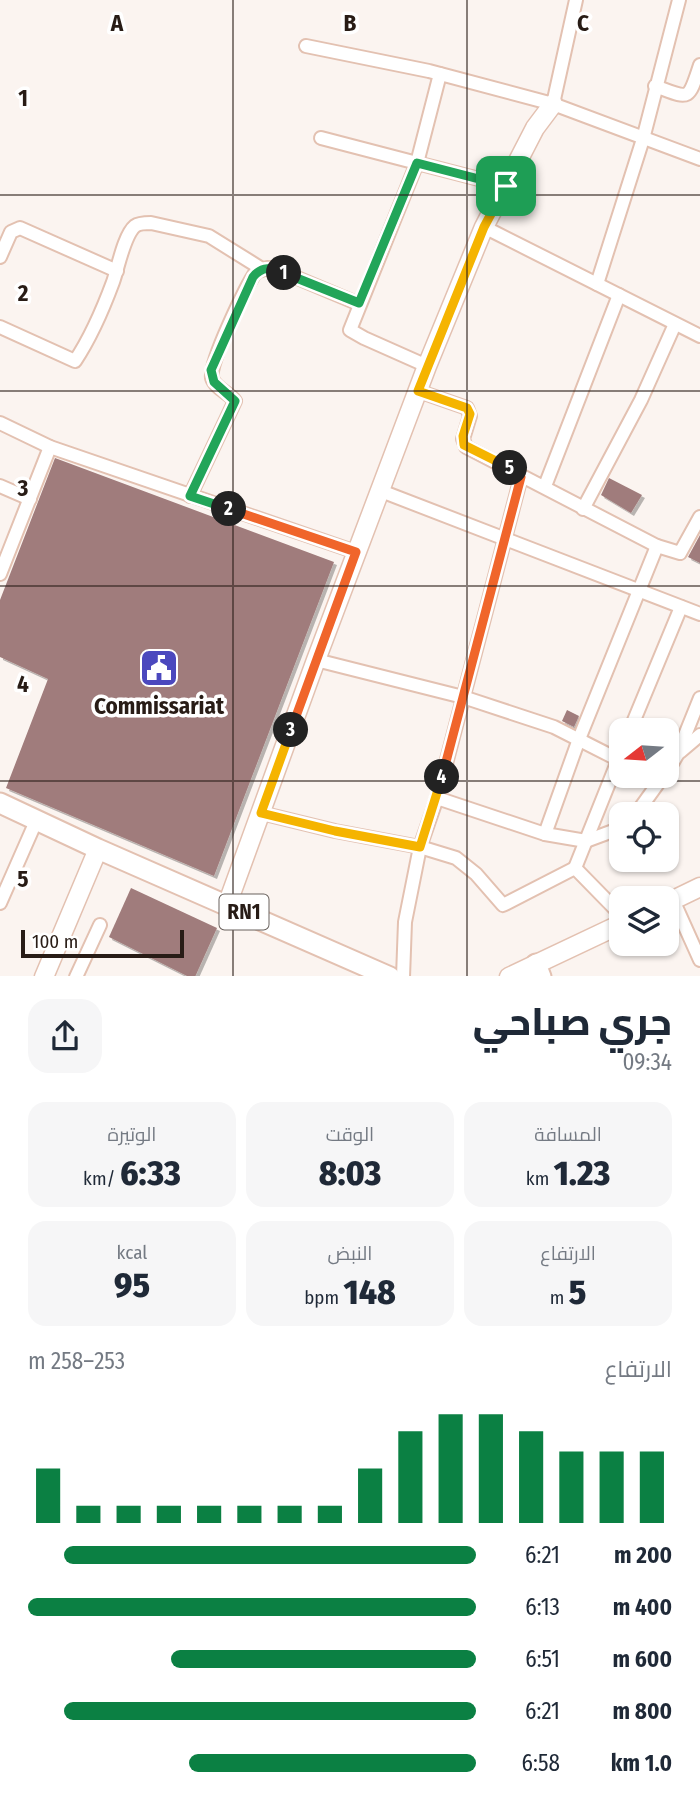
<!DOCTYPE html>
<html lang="ar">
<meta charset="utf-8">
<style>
body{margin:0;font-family:"Fira Sans Condensed",Cairo,sans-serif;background:#f6f6f7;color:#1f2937;direction:rtl;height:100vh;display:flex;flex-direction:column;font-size:26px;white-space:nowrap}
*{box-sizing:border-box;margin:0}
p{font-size:23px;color:#747a83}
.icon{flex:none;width:38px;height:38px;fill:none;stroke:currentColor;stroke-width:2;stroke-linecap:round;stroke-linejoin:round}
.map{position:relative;height:976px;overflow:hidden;direction:ltr}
.panel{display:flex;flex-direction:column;background:#fff;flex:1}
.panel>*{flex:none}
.needle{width:46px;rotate:253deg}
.controls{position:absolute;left:609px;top:718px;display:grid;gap:14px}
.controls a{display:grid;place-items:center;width:70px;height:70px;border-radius:14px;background:#fff;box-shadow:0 2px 5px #0004;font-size:35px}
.scale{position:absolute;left:21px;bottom:18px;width:163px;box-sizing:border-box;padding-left:7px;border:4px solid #281c16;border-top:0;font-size:19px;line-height:24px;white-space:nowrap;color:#281c16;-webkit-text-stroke:5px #fff;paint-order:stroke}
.pin{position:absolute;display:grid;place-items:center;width:60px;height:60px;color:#fff;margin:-30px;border-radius:14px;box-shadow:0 4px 10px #0006}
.km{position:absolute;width:35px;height:35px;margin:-18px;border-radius:50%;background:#222;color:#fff;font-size:19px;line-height:35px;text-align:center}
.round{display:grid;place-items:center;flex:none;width:74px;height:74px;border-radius:21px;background:#f6f6f7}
.overview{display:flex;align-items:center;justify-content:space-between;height:119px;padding:0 28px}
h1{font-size:38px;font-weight:800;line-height:52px}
.metrics{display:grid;grid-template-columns:repeat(3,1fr);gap:10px;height:119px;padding:7px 28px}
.metrics div{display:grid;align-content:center;border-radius:18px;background:#f6f6f7;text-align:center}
.metrics b{font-size:35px;font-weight:800}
.metrics small{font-size:19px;font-weight:400}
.metrics p{font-size:19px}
.chart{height:196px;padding:14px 28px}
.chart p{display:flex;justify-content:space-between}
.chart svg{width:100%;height:126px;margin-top:7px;stroke:#0b8043;stroke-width:6}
ul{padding:0 28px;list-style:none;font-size:23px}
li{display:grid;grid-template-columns:112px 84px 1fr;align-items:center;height:52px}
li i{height:18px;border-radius:9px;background:#0b8043}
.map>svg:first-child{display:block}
.building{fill:#a07c7b;filter:url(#shadow)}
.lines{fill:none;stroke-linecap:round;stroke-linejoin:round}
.street-casing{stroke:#e3c1b1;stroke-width:16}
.secondary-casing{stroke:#e3c1b1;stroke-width:21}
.primary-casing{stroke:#e3c1b1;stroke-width:23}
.street{stroke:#fff;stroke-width:12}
.secondary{stroke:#fff;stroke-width:18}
.primary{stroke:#fff;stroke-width:19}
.split-1-casing{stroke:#fff;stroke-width:14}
.split-2-casing{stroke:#fff;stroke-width:14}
.split-3-casing{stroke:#fff;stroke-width:14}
.split-4-casing{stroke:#fff;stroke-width:14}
.split-5-casing{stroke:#fff;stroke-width:14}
.split-6-casing{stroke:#fff;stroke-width:14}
.split-1{stroke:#22a559;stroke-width:9}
.split-2{stroke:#22a559;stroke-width:9}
.split-3{stroke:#f0652b;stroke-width:9}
.split-4{stroke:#f5b400;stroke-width:9}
.split-5{stroke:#f0652b;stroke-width:9}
.split-6{stroke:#f5b400;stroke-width:9}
.grid{fill:none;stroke:#281c16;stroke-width:2;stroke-opacity:0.55}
.labels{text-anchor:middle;stroke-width:7;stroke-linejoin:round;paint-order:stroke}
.shield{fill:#fff;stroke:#68605c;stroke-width:2}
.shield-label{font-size:21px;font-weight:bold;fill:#281c16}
.poi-label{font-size:23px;font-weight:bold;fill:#281c16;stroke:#fff}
.grid-label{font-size:23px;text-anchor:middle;font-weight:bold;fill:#281c16;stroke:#fff;stroke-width:7;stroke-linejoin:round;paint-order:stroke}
</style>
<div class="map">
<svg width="700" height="977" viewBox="0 0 700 977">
<defs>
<filter id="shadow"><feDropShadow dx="3" dy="3" stdDeviation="0" flood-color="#0004"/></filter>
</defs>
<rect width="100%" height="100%" fill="#fbf4f0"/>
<!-- building -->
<g class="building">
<path d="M 55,458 L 334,562 L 214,876 L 6,788 L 48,679 L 0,657 L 0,600 Z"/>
<path d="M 609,478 L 642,495 L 631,513 L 601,495 Z"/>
<path d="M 700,535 L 700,563 L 688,557 Z"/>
<path d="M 567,710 L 579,716 L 574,727 L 562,721 Z"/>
<path d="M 131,888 L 217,928 L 195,977 L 189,977 L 109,937 Z"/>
</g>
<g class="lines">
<defs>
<g id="street">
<path d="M 306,46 L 429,71 L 553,104 L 700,159"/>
<path d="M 655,86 C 690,99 688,102 700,65"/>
<path d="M 553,104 L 576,0"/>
<path d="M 321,138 L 417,163 L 440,74"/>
<path d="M 484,227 L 700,336"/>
<path d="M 0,257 L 11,232 L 20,228 L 117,271"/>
<path d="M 597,284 L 643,139 L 679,0"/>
<path d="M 0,327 L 75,361 C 91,337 103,309 113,282 C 118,268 124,235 135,226 C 139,223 146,223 151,223 L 209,236 L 262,269"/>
<path d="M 427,366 L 364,338 L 350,330 L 417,163 L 506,186"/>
<path d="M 418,391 L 467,408 L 470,416 L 463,439 L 466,447 L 657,546 L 680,553 L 700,517"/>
<path d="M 0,423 L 50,447 L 356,552"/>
<path d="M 0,486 L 30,499"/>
<path d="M 545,486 L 619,295"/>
<path d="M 381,491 L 700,614"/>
<path d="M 190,496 L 235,401 C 229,393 215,388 212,378 C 207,367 247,284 256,272 L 267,268 L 276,269 L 359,304"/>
<path d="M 583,509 L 641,400 L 675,324"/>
<path d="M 0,574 L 50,447"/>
<path d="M 316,660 L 463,697 L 554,727 L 621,761"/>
<path d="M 630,730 L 681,607"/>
<path d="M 680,752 L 700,735"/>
<path d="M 667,772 L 677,755 L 700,698"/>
<path d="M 437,798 L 545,834 L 586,841 L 621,828"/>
<path d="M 261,813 L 335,831 L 420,847 L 456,858 L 476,874 L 503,905 L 575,868 L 621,915"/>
<path d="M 636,814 L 664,775"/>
<path d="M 545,834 L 579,739 L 657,546"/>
<path d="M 575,868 L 621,753"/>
<path d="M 673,900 L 700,960"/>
<path d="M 0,903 L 37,819"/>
<path d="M 76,977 L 100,925"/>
<path d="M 403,977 L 405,922 L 420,847 L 437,798 L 521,477"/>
</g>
<g id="secondary">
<path d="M 667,903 L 700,887"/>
<path d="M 227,905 L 316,660 L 427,366 L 484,227 L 535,128 L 553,104"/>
<path d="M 44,977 L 98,849"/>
<path d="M 509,977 L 621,924"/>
</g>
<g id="primary">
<path d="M 0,803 L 98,849 L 390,977"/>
<path d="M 536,964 L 541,977"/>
</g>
</defs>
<!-- street casing -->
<use href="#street" class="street-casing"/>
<!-- secondary casing -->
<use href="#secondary" class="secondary-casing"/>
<!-- primary casing -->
<use href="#primary" class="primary-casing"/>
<!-- street -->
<use href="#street" class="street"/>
<!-- secondary -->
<use href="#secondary" class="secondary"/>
<!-- primary -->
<use href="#primary" class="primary"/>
</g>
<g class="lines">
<defs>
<path id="split-1" d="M 284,273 L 359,303 L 417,163 L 506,186"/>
<path id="split-2" d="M 229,509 L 190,496 L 235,401 L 214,382 L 211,370 L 253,277 C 262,266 272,267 284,273"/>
<path id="split-3" d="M 229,509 L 356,552 L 291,730"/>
<path id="split-4" d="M 291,730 L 261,813 L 335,831 L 420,847 L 442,777"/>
<path id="split-5" d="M 442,777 L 521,477 L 510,468"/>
<path id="split-6" d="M 506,186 L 484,227 L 418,391 L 467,408 L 470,414 L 463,436 L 464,445 L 510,468"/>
</defs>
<!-- split-1 casing -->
<use href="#split-1" class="split-1-casing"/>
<!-- split-2 casing -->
<use href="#split-2" class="split-2-casing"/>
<!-- split-3 casing -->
<use href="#split-3" class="split-3-casing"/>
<!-- split-4 casing -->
<use href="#split-4" class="split-4-casing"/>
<!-- split-5 casing -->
<use href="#split-5" class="split-5-casing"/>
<!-- split-6 casing -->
<use href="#split-6" class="split-6-casing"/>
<!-- split-1 -->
<use href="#split-1" class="split-1"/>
<!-- split-2 -->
<use href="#split-2" class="split-2"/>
<!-- split-3 -->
<use href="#split-3" class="split-3"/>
<!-- split-4 -->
<use href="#split-4" class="split-4"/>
<!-- split-5 -->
<use href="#split-5" class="split-5"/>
<!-- split-6 -->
<use href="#split-6" class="split-6"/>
</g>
<!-- grid -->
<path class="grid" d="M 233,0 L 233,977M 467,0 L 467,977M 0,195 L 700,195M 0,391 L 700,391M 0,586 L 700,586M 0,781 L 700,781"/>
<!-- icons -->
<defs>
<symbol id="civic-square" viewBox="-11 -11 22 22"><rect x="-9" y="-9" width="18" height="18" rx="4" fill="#4b48be" stroke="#fff"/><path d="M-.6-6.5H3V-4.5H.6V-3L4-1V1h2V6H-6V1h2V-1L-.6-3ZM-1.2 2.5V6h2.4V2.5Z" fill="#fff"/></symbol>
</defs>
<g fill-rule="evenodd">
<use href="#civic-square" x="137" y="646" width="44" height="44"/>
</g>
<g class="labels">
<!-- shield labels -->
<rect class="shield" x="219.5" y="894.5" width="49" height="35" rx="5"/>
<g class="shield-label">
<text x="244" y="919">RN1</text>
</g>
<!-- poi labels -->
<g class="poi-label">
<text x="159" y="714">Commissariat</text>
</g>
</g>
<g class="grid-label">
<text x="117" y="31">A</text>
<text x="350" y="31">B</text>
<text x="583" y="31">C</text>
<text x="23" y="106">1</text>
<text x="23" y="301">2</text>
<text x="23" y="496">3</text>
<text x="23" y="692">4</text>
<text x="23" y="887">5</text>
</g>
</svg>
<div class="controls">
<a><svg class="needle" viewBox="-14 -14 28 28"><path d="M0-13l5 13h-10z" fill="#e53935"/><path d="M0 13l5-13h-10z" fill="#747a83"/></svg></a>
<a><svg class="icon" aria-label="locate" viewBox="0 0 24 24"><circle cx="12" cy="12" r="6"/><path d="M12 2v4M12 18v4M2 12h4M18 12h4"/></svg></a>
<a><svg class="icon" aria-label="layers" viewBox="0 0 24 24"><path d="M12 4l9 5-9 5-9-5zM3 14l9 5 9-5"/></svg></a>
</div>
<div class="scale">100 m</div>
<div class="pin" style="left:506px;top:186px;background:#1e9e55"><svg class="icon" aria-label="arrive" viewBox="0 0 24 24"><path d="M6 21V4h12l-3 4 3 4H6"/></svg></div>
<b class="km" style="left:284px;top:273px">1</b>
<b class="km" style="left:229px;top:509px">2</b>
<b class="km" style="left:291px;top:730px">3</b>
<b class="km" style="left:442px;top:777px">4</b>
<b class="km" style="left:510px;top:468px">5</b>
</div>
<section class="panel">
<div class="overview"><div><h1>جري صباحي</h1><p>09:34</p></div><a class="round"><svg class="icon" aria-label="share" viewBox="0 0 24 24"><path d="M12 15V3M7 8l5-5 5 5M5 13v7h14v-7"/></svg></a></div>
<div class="metrics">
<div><p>المسافة</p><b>1.23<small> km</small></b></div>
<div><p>الوقت</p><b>8:03</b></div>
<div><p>الوتيرة</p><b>6:33<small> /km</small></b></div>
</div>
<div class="metrics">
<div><p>الارتفاع</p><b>5<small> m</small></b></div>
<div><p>النبض</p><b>148<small> bpm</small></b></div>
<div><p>kcal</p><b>95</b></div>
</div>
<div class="chart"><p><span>الارتفاع</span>253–258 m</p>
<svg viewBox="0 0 160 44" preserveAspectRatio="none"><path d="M5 44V25M15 44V38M25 44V38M35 44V38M45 44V38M55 44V38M65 44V38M75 44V38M85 44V25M95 44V12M105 44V6M115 44V6M125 44V12M135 44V19M145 44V19M155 44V19"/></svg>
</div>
<ul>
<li><b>200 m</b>6:21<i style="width:92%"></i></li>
<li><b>400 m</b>6:13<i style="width:100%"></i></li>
<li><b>600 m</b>6:51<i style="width:68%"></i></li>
<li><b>800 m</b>6:21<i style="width:92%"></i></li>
<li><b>1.0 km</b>6:58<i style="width:64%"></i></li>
</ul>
</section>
